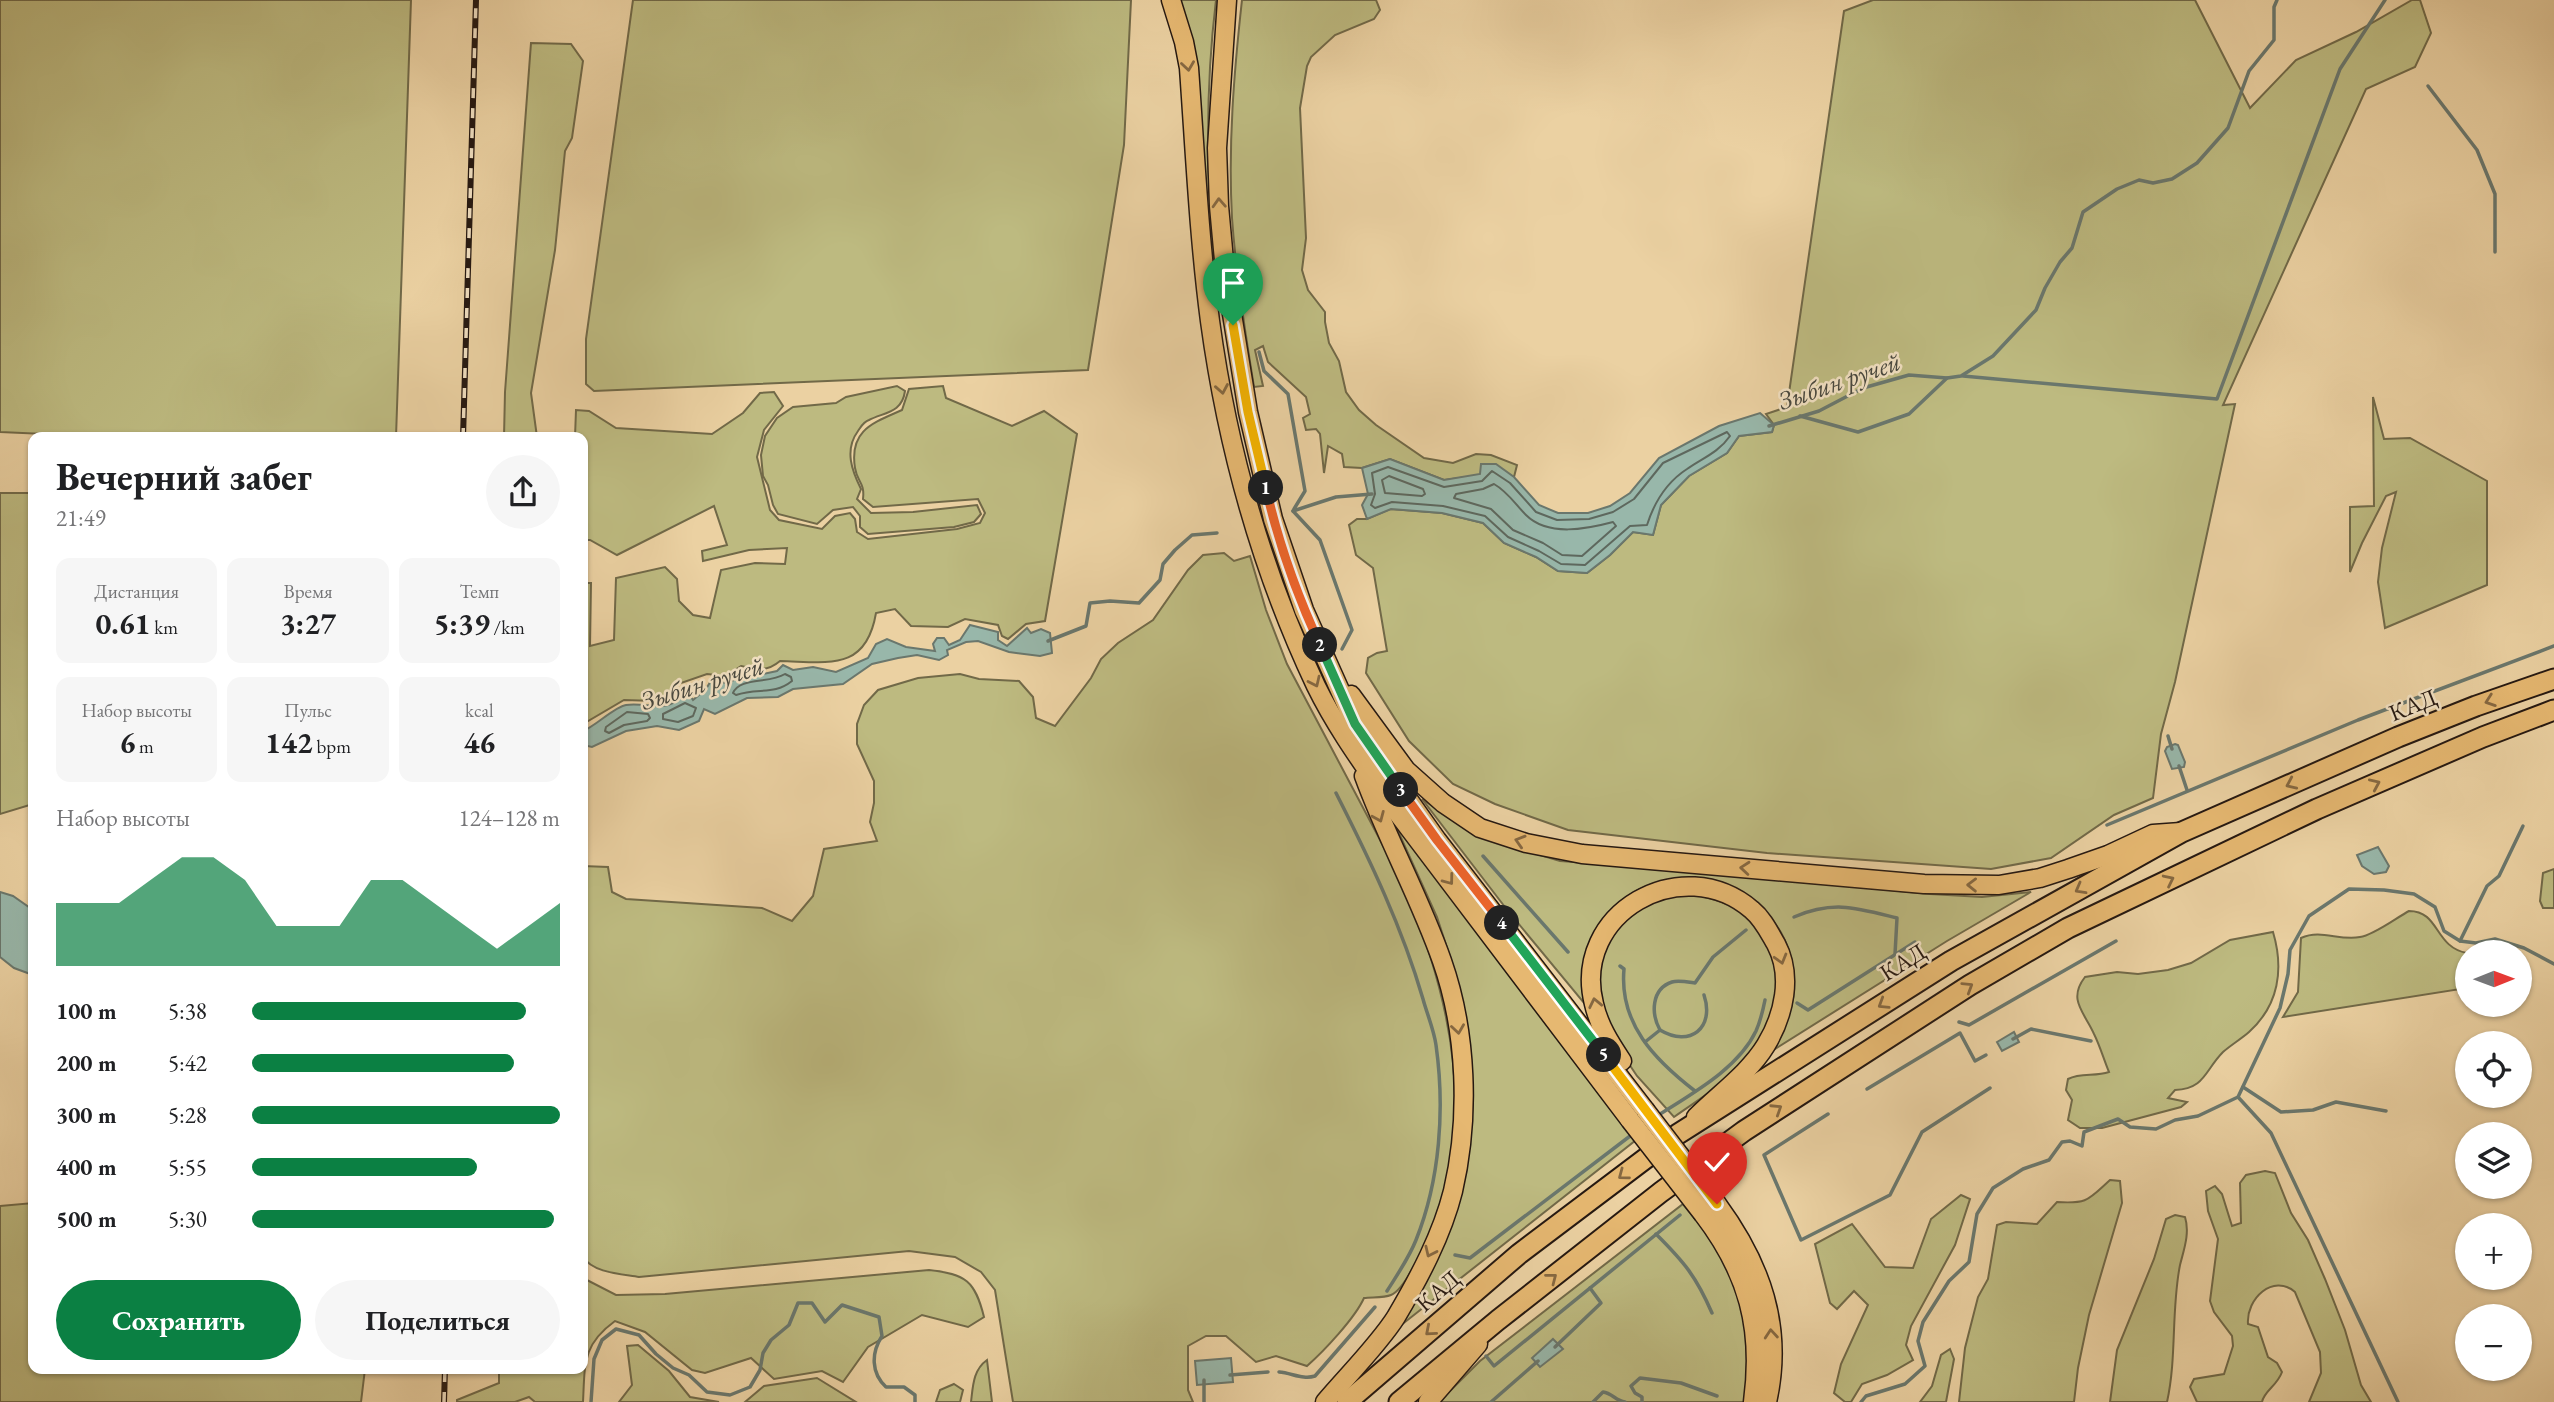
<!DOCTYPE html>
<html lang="ru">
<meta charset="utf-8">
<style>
body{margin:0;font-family:"EB Garamond",serif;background:#f6f6f6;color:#202124;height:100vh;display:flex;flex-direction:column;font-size:26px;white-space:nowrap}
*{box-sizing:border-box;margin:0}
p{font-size:23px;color:#757577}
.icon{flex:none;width:38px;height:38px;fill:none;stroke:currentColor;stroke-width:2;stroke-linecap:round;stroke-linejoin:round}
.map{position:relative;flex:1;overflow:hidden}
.details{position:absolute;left:28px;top:432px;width:560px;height:942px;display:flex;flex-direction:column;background:#fff;border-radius:14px;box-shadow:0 2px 5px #0004}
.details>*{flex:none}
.needle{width:46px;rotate:89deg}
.fabs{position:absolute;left:2455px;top:940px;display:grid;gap:14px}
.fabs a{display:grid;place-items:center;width:77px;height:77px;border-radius:50%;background:#fff;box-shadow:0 2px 5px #0004;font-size:35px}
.pin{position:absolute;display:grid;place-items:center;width:60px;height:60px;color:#fff;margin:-72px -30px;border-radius:50% 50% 50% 0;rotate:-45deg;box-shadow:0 0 7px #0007}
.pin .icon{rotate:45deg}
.km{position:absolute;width:35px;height:35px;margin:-18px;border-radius:50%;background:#222;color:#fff;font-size:19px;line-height:35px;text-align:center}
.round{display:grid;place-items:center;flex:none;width:74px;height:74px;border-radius:37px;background:#f6f6f6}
.overview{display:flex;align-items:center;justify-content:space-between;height:119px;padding:0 28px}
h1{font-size:38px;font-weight:700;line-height:52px}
.stats{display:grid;grid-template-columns:repeat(3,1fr);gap:10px;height:119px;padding:7px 28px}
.stats div{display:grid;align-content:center;border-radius:14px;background:#f6f6f6;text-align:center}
.stats b{font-size:30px;font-weight:700}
.stats small{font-size:19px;font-weight:400}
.stats p{font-size:19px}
.chart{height:196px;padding:14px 28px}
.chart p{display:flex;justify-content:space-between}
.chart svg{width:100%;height:126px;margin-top:7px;fill:#0b8043;opacity:.7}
.button{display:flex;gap:14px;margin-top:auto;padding:14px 28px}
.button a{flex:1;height:80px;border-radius:42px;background:#0b8043;color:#fff;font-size:28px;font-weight:700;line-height:80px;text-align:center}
.button a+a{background:#f6f6f6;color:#202124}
ul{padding:0 28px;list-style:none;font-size:23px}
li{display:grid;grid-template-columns:112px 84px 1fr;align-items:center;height:52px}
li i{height:18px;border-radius:9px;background:#0b8043}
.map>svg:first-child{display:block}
.green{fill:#bdba80;stroke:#716948;stroke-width:2}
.water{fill:#98b7aa;stroke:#6a776d;stroke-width:2}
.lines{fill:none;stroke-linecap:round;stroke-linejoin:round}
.shore{stroke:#5e685e;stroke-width:2}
.stream{stroke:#6a776d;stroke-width:3.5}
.primary-casing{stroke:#251811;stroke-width:21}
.motorway-casing{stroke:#251811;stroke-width:23}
.primary{stroke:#e6b871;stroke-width:18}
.motorway{stroke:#e6b871;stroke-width:19}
.rail-casing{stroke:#251811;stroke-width:6}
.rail{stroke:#f2e1c3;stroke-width:3.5;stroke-dasharray:10;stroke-linecap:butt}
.primary-bridge-casing{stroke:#251811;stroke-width:21;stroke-linecap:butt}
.primary-bridge{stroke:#e6b871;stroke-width:18}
.oneway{stroke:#866841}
.split-1-casing{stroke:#fff;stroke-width:14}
.split-2-casing{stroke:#fff;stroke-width:14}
.split-3-casing{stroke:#fff;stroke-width:14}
.split-4-casing{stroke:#fff;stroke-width:14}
.split-5-casing{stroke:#fff;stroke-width:14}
.split-6-casing{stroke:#fff;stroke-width:14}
.split-1{stroke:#f5b400;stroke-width:9}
.split-2{stroke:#f0652b;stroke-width:9}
.split-3{stroke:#22a559;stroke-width:9}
.split-4{stroke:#f0652b;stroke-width:9}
.split-5{stroke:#22a559;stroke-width:9}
.split-6{stroke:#f5b400;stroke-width:9}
.labels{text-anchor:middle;stroke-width:5;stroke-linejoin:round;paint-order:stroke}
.street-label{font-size:24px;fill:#251811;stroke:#f2e1c3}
.water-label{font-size:26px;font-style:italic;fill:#48483f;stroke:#f2e1c3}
</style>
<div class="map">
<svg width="2554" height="1402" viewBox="0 0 2554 1402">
<rect width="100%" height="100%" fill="#ebd1a2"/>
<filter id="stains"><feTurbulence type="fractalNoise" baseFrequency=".00286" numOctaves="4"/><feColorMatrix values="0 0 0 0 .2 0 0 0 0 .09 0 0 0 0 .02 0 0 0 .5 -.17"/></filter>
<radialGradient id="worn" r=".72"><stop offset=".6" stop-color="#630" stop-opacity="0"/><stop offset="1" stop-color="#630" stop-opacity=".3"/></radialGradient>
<!-- green -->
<g class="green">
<path d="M 0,0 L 411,0 L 396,437 L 135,438 L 0,432 Z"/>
<path d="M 633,0 L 1131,0 L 1124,145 L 1088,370 L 594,391 L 586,384 L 586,339 Z"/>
<path d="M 1177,0 L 1216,0 C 1205,91 1206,185 1216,277 L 1212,277 Z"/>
<path d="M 1242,0 L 1376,0 L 1380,10 L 1374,19 L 1335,35 L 1311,57 L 1307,66 L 1300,108 L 1306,238 L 1302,270 L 1308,290 L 1325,312 L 1325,322 L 1329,343 L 1339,361 L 1346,392 L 1359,410 L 1376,425 L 1424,458 L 1453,463 L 1476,454 L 1491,455 L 1517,465 L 1514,477 L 1505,472 L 1444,480 L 1390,459 L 1362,468 L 1344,467 L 1342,454 L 1328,446 L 1324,473 L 1320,434 L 1316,429 L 1306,430 L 1303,418 L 1310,414 L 1306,397 L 1268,362 L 1263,346 L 1255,350 L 1263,386 L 1254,387 C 1245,331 1236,274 1232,218 C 1228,145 1234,72 1242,0 Z"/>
<path d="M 1873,0 L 2195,0 L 2250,108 L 2296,60 L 2356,32 L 2412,0 L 2420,0 L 2431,33 L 2415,67 L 2366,89 L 2223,405 L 2235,404 L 2175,682 L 2161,734 L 2153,798 L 2114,815 L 2051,858 L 1991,869 L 1767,853 L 1568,830 L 1495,804 L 1453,784 L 1409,741 L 1366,673 L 1368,658 L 1377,653 L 1387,651 L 1373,568 L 1356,555 L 1349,525 L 1357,519 L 1367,519 L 1390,509 L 1442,513 L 1483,523 L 1504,543 L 1536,557 L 1558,571 L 1587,573 L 1610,555 L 1633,532 L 1653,535 L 1661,505 L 1689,476 L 1727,453 L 1739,436 L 1772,432 L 1774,425 L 1766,414 L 1787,407 L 1844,11 Z"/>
<path d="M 531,43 L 571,44 L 583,61 L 572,138 L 565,151 L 555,250 L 531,393 L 537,437 L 504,437 L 505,392 Z"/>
<path d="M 897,386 L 905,391 C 902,413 885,412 869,420 C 863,422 861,427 858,431 C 844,450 852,471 861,489 L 857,499 L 871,513 L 913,512 L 977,505 L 981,514 L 974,522 L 954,527 L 868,534 L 860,527 L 860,516 L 853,507 L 833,510 L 817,524 L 778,514 L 773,505 L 768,485 L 763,476 L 761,455 L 765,436 L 777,418 L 793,407 L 836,403 L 846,397 Z"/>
<path d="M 943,386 L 946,398 L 1012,426 L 1044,411 L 1077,434 L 1045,621 L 1026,624 L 1008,639 L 1002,636 L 998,625 L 965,619 L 948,627 L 911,626 L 895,609 L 876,613 C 866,672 828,662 780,661 C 767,672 757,670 741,666 L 726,676 L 707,674 L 678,684 L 673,694 L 656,701 L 624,700 L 583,724 L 583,583 L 591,583 L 590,646 L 614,640 L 616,578 L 665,567 L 677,579 L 679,601 L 693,615 L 710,618 L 721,570 L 755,563 L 785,564 L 787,548 L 749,550 L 703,561 L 702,551 L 727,545 L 714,506 L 617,555 L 590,540 L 583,540 L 583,558 L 583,438 L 575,437 L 576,410 L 589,411 L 616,428 L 712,434 L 743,413 L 760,393 L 774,392 L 783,406 L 764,430 L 757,457 L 770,510 L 779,520 L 822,529 L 835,516 L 850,513 L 855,519 L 857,532 L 868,539 L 957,529 L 980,523 L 985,513 L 978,499 L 873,507 L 863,499 C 865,482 857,482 855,468 C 849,430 873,423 902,410 L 909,389 Z"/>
<path d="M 2373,397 L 2384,439 L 2410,438 L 2487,481 L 2487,585 L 2385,628 L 2378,582 L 2382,548 L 2396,492 L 2386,496 L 2362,543 L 2350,572 L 2350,507 L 2374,506 Z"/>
<path d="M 0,493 L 33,493 L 33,804 L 0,814 Z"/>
<path d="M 1224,553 L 1234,561 L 1250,556 L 1266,610 L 1287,664 L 1406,889 C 1452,1002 1479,1125 1426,1242 C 1420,1255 1404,1290 1391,1295 C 1384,1298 1372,1297 1364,1298 C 1355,1318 1324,1351 1307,1366 L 1276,1356 L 1256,1362 L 1226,1336 L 1206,1336 L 1188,1346 L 1188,1390 L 1193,1402 L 1013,1402 L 995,1290 L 981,1272 L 955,1257 L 909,1251 L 639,1277 C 622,1274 593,1273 583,1257 L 583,866 L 608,867 L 612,892 L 626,899 L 762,908 L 792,921 L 813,896 L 824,849 L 877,841 L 870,822 L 874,803 L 874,781 L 857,744 L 857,724 L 864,705 L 878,690 L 918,678 L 960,674 L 979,679 L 1019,681 L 1033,697 L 1036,718 L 1055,726 L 1091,678 L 1101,659 L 1118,643 L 1153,620 L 1188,570 L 1203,555 Z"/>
<path d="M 1422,799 L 1477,836 L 1560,861 L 1671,869 L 1930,894 L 1982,897 L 2031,892 L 1947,941 L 1775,1049 C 1784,1028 1795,1006 1794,983 C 1792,868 1629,836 1589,948 C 1584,963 1587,985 1587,1001 L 1584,1003 L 1508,911 Z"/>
<path d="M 1388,809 L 1636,1140 L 1400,1326 L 1398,1324 L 1468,1154 L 1473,1104 L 1470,1054 L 1452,963 L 1437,917 Z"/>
<path d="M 2554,869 L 2554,908 L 2543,908 L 2540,901 L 2543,873 Z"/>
<path d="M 1688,894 C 1728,900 1756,912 1770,952 C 1780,979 1780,993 1770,1019 C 1764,1034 1758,1049 1746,1061 C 1726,1083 1698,1100 1674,1117 L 1637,1076 L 1607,1031 L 1597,984 L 1601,959 L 1612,935 L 1626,917 L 1645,904 L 1667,896 Z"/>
<path d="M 2409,911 C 2440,911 2434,947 2467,953 L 2467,988 L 2283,1017 L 2298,992 L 2301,938 C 2321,929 2339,941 2360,937 C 2374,935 2396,918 2409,911 Z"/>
<path d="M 2273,932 C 2284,969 2279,1005 2249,1032 C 2241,1039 2231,1045 2223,1052 C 2205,1070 2205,1089 2175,1090 L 2168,1098 L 2187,1102 L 2181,1107 L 2102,1128 L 2080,1128 L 2068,1120 L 2072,1100 L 2066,1090 L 2068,1079 C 2081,1072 2095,1077 2109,1072 C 2104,1060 2100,1046 2094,1034 C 2085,1013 2067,1000 2085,977 L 2117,972 L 2138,974 L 2168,970 L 2191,963 L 2230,940 Z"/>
<path d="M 2265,1171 L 2275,1173 L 2291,1213 L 2308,1240 L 2325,1279 L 2345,1330 L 2361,1385 L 2371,1402 L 2309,1402 L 2321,1373 L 2320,1352 L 2295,1292 C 2273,1273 2246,1299 2248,1324 L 2258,1327 L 2268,1357 L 2277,1363 L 2282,1372 C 2277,1386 2264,1391 2262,1402 L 2197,1402 L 2190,1387 L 2194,1379 L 2224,1374 L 2233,1346 L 2232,1336 L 2214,1312 L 2210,1301 L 2218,1239 L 2208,1211 L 2206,1191 L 2215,1186 L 2222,1194 L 2232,1226 L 2241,1223 L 2240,1183 L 2246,1175 Z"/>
<path d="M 2110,1180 L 2120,1181 L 2122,1203 L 2089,1315 L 2078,1368 L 2074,1402 L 1959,1402 L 1965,1348 L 1978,1297 L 1988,1279 L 1997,1225 L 2006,1222 L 2037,1224 L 2057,1202 C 2088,1204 2088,1200 2110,1180 Z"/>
<path d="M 1961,1195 L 1970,1199 L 1955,1245 L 1911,1326 L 1906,1345 L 1913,1360 L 1887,1375 L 1862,1384 L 1851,1402 L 1845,1402 L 1834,1393 L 1841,1364 L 1868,1305 L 1854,1291 L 1837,1309 L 1830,1303 L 1815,1244 L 1852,1224 L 1885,1267 L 1913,1268 L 1931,1219 Z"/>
<path d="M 33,1203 L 33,1368 L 365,1369 L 361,1402 L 0,1402 L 0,1206 Z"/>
<path d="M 1683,1204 L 1696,1220 L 1702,1217 L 1737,1282 L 1751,1345 L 1747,1402 L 1439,1402 L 1480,1361 Z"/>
<path d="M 2175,1215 L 2185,1217 C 2190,1233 2184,1249 2180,1265 C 2171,1310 2177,1357 2167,1402 L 2110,1402 L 2117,1350 L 2154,1259 L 2166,1219 Z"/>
<path d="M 929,1270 C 966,1274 975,1281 984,1317 L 968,1327 L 922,1315 L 868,1347 L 843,1382 L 822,1371 L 774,1379 L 751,1358 L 705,1373 L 692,1370 L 645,1332 L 615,1321 C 582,1345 585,1364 583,1402 L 535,1402 L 529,1397 L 515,1402 L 457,1402 L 457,1400 L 499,1383 L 499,1369 L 583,1368 L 583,1278 L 616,1295 L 665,1294 Z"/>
<path d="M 638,1345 L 669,1371 L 690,1397 L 719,1402 L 619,1402 L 632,1385 L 627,1346 Z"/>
<path d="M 1950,1349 L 1954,1359 L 1946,1402 L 1920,1402 L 1932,1386 L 1941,1355 Z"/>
<path d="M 987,1360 L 992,1402 L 971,1402 C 973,1386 973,1370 987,1360 Z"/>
<path d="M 817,1378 L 856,1402 L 745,1402 L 764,1386 Z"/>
<path d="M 954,1384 L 963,1390 L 960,1402 L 936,1402 L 940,1390 Z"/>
</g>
<!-- water -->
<g class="water">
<path d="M 1760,413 L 1774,425 L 1772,432 L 1739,436 L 1727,453 L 1689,476 L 1661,505 L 1653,535 L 1633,532 L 1610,555 L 1587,573 L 1558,571 L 1536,557 L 1504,543 L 1483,523 L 1442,513 L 1391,509 L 1367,519 L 1362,505 L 1368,494 L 1362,468 L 1390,459 L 1444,480 L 1480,474 L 1481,464 L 1496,464 L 1514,477 L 1539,505 L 1558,513 L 1588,513 L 1610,506 L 1630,493 L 1659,458 L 1719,426 Z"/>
<path d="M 970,625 L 998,632 L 998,640 L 1007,646 L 1027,628 L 1031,633 L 1041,629 L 1050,633 L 1052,653 L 1040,656 L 1009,652 L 978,641 L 966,642 L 947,650 L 948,655 L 939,660 L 917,655 L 898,658 L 872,664 L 843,684 L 793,689 L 778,697 L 747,698 L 715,714 L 704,709 L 699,721 L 679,730 L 657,726 L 626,731 L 592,747 L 583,745 L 583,731 C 596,726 614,707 626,705 C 649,701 671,718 685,688 L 693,700 L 706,689 L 712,679 L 728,684 L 747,671 L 749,677 L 777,671 L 783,665 L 793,670 L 813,667 L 836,672 L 868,658 L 876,644 L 887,639 L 906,647 L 935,651 L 933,644 L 937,638 L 944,638 L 949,645 L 960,640 Z"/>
<path d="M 2175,744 L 2178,745 L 2185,762 L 2184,767 L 2172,769 L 2165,751 L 2167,747 Z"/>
<path d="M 2378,847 L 2389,866 L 2386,872 L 2374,874 L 2362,866 L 2357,855 Z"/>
<path d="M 0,892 L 13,896 L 33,910 L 33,975 L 14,968 L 0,957 Z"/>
<path d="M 2014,1032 L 2019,1042 L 2002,1051 L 1997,1042 Z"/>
<path d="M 1553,1339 L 1563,1349 L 1540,1367 L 1532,1358 Z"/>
<path d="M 1231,1358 L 1233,1382 L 1197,1385 L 1195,1361 Z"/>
</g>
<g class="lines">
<!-- shore -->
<g class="shore">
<path d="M 1727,432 L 1730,436 C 1719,452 1703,458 1687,469 C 1667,482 1654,503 1647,525 L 1630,526 L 1585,565 L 1561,564 L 1539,551 L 1508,537 L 1485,516 L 1443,506 L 1392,502 L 1375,508 L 1371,505 L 1375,494 L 1372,473 L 1388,467 L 1444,487 L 1482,481 L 1492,471 L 1510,483 L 1536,512 L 1557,520 L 1589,519 L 1613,512 L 1634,499 L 1663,463 Z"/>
<path d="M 1389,476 L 1423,489 L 1425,494 L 1422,496 L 1385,493 L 1382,480 Z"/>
<path d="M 1494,484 C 1508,492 1515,504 1526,515 C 1548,537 1587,529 1613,522 L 1616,526 L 1582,556 L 1562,555 L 1543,543 L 1513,530 L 1491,509 L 1454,498 L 1456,494 L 1483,489 Z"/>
<path d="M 785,674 L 791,677 L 792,681 C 773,696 758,687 736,695 L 733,693 C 740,677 768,684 785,674 Z"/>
<path d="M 685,703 L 696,708 L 693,716 L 678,722 L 663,719 L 663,714 Z"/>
<path d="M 627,712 L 648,714 L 650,718 L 647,721 L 624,725 L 609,733 L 605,731 L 606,727 Z"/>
</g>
<!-- stream -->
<g class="stream">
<path d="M 2428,86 L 2477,150 L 2495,194 L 2495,252"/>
<path d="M 1259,352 L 1264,371 L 1288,394 L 1305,491 L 1294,509"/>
<path d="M 1963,376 L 2217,399 L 2340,69 L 2385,0"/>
<path d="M 1800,416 L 1858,432 L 1909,414 L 1947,378"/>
<path d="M 1769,426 L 1819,411 L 1863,388 L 1909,375 L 1947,378 L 1961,376 L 1993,356 L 2036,310 L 2045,288 L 2060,262 L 2072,248 L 2083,212 L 2117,189 L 2139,180 L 2153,183 L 2172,179 L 2197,163 L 2228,128 L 2249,71 L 2274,40 L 2274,7 L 2277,0"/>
<path d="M 1293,511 L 1336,497 L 1372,494"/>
<path d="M 1293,511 L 1320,540 L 1352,630 L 1342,649"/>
<path d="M 1048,641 L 1086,626 L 1090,603 L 1110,601 L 1139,603 L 1160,580 L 1163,564 L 1175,550 L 1192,535 L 1217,533"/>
<path d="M 2168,736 L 2172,749"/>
<path d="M 2179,766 L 2187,790"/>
<path d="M 1336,793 C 1370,860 1402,927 1423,999 C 1427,1014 1434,1030 1436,1045 C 1445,1109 1440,1180 1416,1240 C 1409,1258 1397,1275 1387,1291"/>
<path d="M 2107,825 L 2358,720 L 2554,646"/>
<path d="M 1483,856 L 1568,952"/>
<path d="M 1794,917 C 1834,900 1857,908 1897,918 L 1895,954"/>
<path d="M 2460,941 L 2487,886 L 2499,876 L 2523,826"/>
<path d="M 1620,966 L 1624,969 C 1619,1024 1655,1060 1695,1091"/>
<path d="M 1797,1003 L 1808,1010 L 1915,942"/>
<path d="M 1959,1022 L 1969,1025 L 2116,941"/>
<path d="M 1660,1030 C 1651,1014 1651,989 1672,982 C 1678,980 1688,982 1695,983 L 1713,957 L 1746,930"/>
<path d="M 2013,1039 L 2031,1029 L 2091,1041"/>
<path d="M 1645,1042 L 1660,1030 C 1690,1048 1715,1028 1704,995"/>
<path d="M 2243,1087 L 2281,1112 L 2313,1110 L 2336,1102 L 2386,1111"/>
<path d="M 1867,1089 L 1960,1033 L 1975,1061 L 1986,1055"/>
<path d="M 2238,1097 L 2271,1133 L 2398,1402"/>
<path d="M 1828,1114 L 1764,1155 L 1801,1240 L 1890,1195 L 1922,1132 L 1990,1088"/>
<path d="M 1657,1116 C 1691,1094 1738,1069 1756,1031 C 1760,1022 1763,1010 1765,1000"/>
<path d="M 1656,1234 C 1684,1262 1696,1276 1712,1313"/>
<path d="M 1455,1255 L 1470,1258 L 1634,1133"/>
<path d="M 1555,1347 L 1601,1303 L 1590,1288"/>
<path d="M 1486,1356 L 1494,1366 L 1680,1215"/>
<path d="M 1279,1372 C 1292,1373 1303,1380 1315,1376 L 1375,1307"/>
<path d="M 1230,1375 L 1268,1372"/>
<path d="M 591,1402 L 594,1359 L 602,1340 L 616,1329 L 639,1335 L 656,1354 L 673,1368 L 689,1375 L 707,1392 L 730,1395 L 750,1387 L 760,1370 L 763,1353 L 771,1340 L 789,1325 L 798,1303 L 812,1303 L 825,1322 L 842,1305 L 879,1317 L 882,1336 C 871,1353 871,1373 886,1387 L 904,1387 L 915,1395 L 915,1402"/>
<path d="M 1204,1402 L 1204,1380"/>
<path d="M 1491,1402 L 1538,1361"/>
<path d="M 1593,1402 L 1603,1392 C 1612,1393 1616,1401 1625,1402"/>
<path d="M 1642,1402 L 1642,1397 L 1635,1393 L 1631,1386 L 1640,1378 L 1681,1383 L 1717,1396"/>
<path d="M 1861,1402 L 1866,1396 L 1905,1384 L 1925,1366 L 1918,1341 L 1923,1322 L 1949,1281 L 1969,1262 L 1977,1214 L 1993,1188 L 2023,1169 L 2049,1160 L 2062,1142 L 2070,1141 L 2082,1146 L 2084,1132 L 2118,1119 L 2130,1127 L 2156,1129 L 2175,1120 L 2198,1116 L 2238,1097 L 2280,1008 L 2288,974 L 2290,950 L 2309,916 L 2349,889 L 2384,890 L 2414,894 L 2435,907 L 2444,931 L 2460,941 L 2476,943 L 2495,939 L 2524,948 L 2554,964"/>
</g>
<defs>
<g id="primary">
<path d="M 1171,0 L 1184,42 L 1189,68 C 1195,152 1199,237 1210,321 C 1227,446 1262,572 1316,686 C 1337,729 1366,768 1393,807 L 1630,1120"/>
<path d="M 1227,0 L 1217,148 L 1219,206 L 1225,271 L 1248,412 L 1273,519 L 1304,610 L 1355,724 L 1437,840 L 1645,1110"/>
<path d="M 1351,695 L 1406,770 L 1443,803 L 1480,828 L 1526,843 L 1582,854 L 1924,884 L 1999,885 L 2040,878 L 2068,869 L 2108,855 L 2153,834 L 2181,832"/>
<path d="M 1622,1061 C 1610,1043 1599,1026 1594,1004 C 1571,913 1682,850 1752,910 C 1763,919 1769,932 1776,944 C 1793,976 1784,1015 1766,1045 C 1749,1073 1719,1094 1696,1117"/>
<path d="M 1717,1204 C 1761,1264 1784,1327 1767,1402"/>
<path d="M 1703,1214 C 1748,1273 1763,1328 1753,1402"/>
<path d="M 1325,1402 C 1346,1377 1379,1344 1396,1317 C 1419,1278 1442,1235 1453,1191 C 1470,1118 1467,1032 1442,961 C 1420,898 1387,839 1364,776"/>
<path d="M 1428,1402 L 1478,1344"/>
</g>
<g id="motorway">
<path d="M 1347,1402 L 1519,1254 L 1678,1134 L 1951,961 L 2182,832 L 2398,737 L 2476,706 L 2554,679"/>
<path d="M 1399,1402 L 1498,1320 L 1661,1192 L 1744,1131 L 1970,985 L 2068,928 L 2317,809 L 2483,737 L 2554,710"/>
</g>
</defs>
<!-- primary casing -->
<use href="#primary" class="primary-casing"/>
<!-- motorway casing -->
<use href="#motorway" class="motorway-casing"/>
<!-- primary -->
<use href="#primary" class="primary"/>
<!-- motorway -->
<use href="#motorway" class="motorway"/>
<defs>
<g id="rail">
<path d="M 463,438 L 476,0"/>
<path d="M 444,1402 L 445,1368"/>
</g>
</defs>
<!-- rail casing -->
<use href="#rail" class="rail-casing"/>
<!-- rail -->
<use href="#rail" class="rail"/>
<defs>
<g id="primary-bridge">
<path d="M 1645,1110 L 1717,1204"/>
<path d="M 1630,1120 L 1703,1214"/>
</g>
</defs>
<!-- primary-bridge casing -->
<use href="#primary-bridge" class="primary-bridge-casing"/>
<!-- primary-bridge -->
<use href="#primary-bridge" class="primary-bridge"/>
</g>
<!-- one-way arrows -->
<defs><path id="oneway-chevron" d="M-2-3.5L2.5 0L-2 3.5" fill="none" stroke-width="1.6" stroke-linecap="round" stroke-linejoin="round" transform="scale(1.75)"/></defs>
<g class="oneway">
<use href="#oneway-chevron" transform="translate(1188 66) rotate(82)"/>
<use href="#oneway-chevron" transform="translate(1219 203) rotate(-93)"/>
<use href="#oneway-chevron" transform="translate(1222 389) rotate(80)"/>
<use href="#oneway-chevron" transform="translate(1315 682) rotate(65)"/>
<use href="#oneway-chevron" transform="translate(2490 701) rotate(161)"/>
<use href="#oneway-chevron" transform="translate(2291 784) rotate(156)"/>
<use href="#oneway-chevron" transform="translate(2375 784) rotate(-24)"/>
<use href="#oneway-chevron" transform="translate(1379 817) rotate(67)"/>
<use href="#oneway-chevron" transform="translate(1520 841) rotate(-163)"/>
<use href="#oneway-chevron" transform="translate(1745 868) rotate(-175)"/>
<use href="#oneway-chevron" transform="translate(1449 880) rotate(53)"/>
<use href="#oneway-chevron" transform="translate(2169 880) rotate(-26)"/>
<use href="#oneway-chevron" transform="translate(1972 885) rotate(-179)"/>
<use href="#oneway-chevron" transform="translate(2080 889) rotate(151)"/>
<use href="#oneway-chevron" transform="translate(1781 959) rotate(74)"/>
<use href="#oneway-chevron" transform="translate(1968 987) rotate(-32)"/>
<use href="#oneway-chevron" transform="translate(1595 1003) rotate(-102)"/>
<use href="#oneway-chevron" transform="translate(1883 1004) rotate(148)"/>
<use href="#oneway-chevron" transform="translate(1458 1029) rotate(82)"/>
<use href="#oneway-chevron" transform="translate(1777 1109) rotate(-33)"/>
<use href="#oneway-chevron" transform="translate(1623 1175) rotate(143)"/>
<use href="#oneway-chevron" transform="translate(1430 1252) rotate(115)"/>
<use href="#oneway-chevron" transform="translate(1552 1278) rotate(-38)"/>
<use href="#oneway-chevron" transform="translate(1430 1331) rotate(139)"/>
<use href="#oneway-chevron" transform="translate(1771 1334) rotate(-95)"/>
</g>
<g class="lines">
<defs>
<path id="split-1" d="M 1233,325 L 1248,412 L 1266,488"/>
<path id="split-2" d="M 1266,488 C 1278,542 1297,595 1320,645"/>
<path id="split-3" d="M 1320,645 L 1355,724 L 1401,790"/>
<path id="split-4" d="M 1401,790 L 1437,840 L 1502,923"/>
<path id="split-5" d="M 1502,923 L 1604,1055"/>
<path id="split-6" d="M 1604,1055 L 1717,1204"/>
</defs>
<!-- split-1 casing -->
<use href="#split-1" class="split-1-casing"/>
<!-- split-2 casing -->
<use href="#split-2" class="split-2-casing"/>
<!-- split-3 casing -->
<use href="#split-3" class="split-3-casing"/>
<!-- split-4 casing -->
<use href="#split-4" class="split-4-casing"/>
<!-- split-5 casing -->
<use href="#split-5" class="split-5-casing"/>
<!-- split-6 casing -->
<use href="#split-6" class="split-6-casing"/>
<!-- split-1 -->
<use href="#split-1" class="split-1"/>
<!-- split-2 -->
<use href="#split-2" class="split-2"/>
<!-- split-3 -->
<use href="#split-3" class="split-3"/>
<!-- split-4 -->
<use href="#split-4" class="split-4"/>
<!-- split-5 -->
<use href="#split-5" class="split-5"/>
<!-- split-6 -->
<use href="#split-6" class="split-6"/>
</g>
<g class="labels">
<!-- street labels -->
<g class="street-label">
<text transform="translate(2413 705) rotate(-22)" y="8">КАД</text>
<text transform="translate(1903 962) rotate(-32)" y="8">КАД</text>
<text transform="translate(1438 1291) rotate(-41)" y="8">КАД</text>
</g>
<!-- water labels -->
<g class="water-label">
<text transform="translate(1839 381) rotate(-19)" y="9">Зыбин ручей</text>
<text transform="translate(702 683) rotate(-17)" y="9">Зыбин ручей</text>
</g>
</g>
<rect width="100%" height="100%" filter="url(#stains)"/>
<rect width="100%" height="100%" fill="url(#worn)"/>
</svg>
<div class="fabs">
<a><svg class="needle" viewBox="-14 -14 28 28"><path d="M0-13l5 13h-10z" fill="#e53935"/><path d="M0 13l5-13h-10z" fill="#757577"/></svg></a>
<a><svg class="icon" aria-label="locate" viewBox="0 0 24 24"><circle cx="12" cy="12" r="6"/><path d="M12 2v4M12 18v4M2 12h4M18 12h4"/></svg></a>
<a><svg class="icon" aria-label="layers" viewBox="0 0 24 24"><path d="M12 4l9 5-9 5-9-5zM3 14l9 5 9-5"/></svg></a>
<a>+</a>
<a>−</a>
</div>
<div class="pin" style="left:1233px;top:325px;background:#1e9e55"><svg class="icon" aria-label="arrive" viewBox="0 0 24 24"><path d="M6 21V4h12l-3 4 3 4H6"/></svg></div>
<div class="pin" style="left:1717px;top:1204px;background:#d93025"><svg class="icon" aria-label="check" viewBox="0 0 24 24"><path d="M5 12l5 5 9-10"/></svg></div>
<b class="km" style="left:1266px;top:488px">1</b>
<b class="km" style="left:1320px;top:645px">2</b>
<b class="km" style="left:1401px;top:790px">3</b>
<b class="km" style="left:1502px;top:923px">4</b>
<b class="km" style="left:1604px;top:1055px">5</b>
<section class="details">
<div class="overview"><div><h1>Вечерний забег</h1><p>21:49</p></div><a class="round"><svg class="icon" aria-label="share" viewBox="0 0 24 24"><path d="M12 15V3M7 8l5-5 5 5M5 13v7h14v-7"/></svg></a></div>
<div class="stats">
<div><p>Дистанция</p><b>0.61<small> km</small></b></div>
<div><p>Время</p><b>3:27</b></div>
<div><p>Темп</p><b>5:39<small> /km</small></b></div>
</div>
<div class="stats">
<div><p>Набор высоты</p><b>6<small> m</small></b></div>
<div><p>Пульс</p><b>142<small> bpm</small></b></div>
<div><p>kcal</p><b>46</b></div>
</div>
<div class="chart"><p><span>Набор высоты</span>124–128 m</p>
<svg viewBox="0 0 160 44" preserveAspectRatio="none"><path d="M0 44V22L10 22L20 22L30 14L40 6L50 6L60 14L70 30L80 30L90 30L100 14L110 14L120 22L130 30L140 38L150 30L160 22V44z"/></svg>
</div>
<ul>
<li><b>100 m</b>5:38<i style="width:89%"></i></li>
<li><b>200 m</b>5:42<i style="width:85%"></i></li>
<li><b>300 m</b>5:28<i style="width:100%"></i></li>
<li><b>400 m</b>5:55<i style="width:73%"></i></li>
<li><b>500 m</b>5:30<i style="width:98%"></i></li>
</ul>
<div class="button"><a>Сохранить</a><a>Поделиться</a></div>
</section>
</div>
